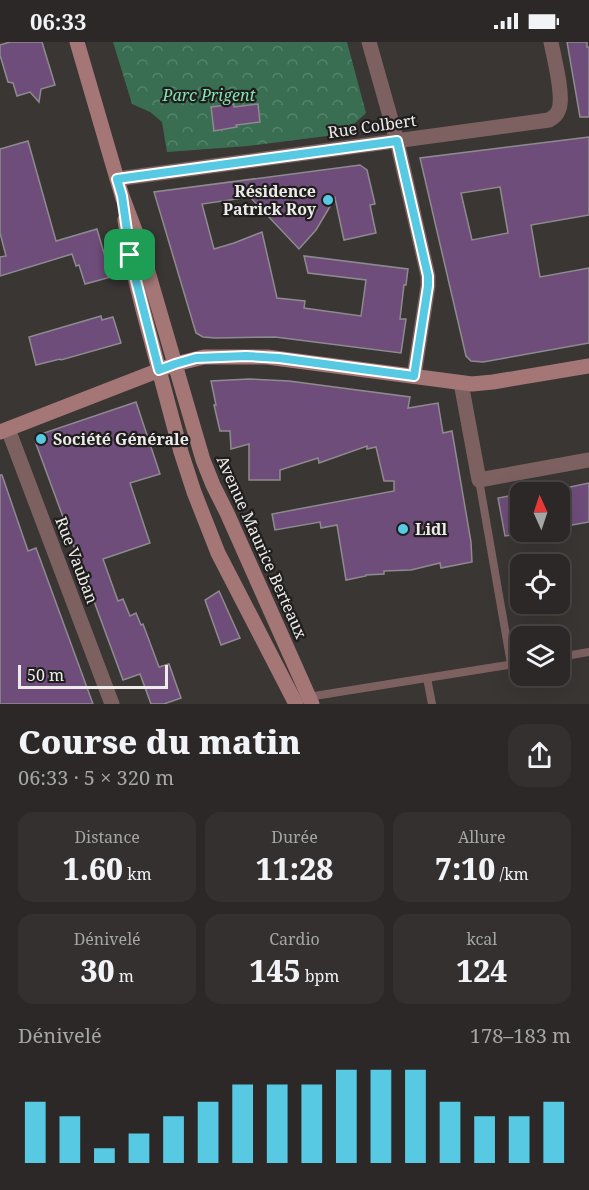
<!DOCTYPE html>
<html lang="fr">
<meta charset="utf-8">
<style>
body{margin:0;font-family:"Noto Serif",serif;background:#33302f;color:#f1f3f6;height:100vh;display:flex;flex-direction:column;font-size:22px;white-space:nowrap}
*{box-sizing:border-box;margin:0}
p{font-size:20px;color:#a6a6a7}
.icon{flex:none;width:33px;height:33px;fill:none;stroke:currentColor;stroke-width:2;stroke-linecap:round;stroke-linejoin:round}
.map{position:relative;height:662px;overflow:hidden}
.side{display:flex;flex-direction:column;background:#2b2827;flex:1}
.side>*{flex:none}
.needle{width:39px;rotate:357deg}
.controls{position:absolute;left:510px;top:440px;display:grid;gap:12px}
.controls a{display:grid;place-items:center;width:60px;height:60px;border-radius:12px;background:#2b2827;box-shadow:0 6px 24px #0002,0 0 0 2px #474444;font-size:30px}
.scale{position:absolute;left:18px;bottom:15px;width:150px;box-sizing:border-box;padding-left:6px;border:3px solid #eeecea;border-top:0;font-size:16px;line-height:21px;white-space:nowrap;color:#eeecea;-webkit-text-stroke:4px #1f1e1d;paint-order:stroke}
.pin{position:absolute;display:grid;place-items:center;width:51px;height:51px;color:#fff;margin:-26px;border-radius:12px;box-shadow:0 3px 9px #0006}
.round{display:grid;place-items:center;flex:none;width:63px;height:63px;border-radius:18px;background:#33302f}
.head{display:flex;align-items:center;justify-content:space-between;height:102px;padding:0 18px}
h1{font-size:33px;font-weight:800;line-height:45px}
.stats{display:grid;grid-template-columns:repeat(3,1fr);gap:9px;height:102px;padding:6px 18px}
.stats div{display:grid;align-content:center;border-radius:15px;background:#33302f;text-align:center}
.stats b{font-size:30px;font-weight:800}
.stats small{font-size:16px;font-weight:400}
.stats p{font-size:16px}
.chart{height:168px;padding:12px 18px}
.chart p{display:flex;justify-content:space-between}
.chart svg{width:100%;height:108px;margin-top:6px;stroke:#58c9e3;stroke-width:6}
.status{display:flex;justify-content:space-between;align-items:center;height:42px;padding:0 30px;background:#2b2827;direction:ltr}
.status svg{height:16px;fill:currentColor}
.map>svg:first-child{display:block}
.park{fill:url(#park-crowns)}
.building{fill:#6f4d7b;stroke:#8e8b8f;stroke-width:1.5;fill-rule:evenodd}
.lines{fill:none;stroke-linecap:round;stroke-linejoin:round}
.lane{stroke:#7d6160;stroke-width:8}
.street{stroke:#7d6160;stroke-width:15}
.secondary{stroke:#a47776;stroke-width:15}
.route-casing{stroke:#fff;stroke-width:12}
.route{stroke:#58c9e3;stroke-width:8}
.poi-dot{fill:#58c9e3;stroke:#1f1e1d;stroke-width:2}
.labels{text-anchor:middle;stroke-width:4.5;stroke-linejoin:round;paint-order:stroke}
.park-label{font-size:16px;font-style:italic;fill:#84e1b0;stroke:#1f1e1d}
.street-label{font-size:16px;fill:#eeecea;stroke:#1f1e1d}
.poi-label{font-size:16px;font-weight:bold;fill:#eeecea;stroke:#1f1e1d;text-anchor:start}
</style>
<div class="status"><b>06:33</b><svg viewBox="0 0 49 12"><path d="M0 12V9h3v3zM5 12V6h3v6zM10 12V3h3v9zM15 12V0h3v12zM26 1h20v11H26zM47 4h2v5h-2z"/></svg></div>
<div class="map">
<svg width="589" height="662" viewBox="0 0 589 662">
<defs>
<pattern id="park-crowns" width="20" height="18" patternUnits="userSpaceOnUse" patternTransform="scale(1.5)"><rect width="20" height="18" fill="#396e53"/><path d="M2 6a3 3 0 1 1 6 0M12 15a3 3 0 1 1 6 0" fill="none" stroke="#56836c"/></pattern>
</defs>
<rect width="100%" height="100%" fill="#393634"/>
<!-- park -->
<path class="park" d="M 113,0 L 347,0 L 366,71 L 343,92 L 248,104 L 167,110 L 162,80 L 150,70 L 132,62 Z"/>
<!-- building -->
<g class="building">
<path d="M 10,0 L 42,0 L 55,43 L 41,47 L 39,60 L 30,50 L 17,54 L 13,41 L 8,40 L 0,13 L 0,3 Z"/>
<path d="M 567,0 L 587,0 L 587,5 L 589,5 L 589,75 L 580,75 Z"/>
<path d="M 234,62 L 234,65 L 258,62 L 260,80 L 236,83 L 237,85 L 214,89 L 211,65 Z"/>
<path d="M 589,95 L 589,173 L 531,183 L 540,235 L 589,226 L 589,301 L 483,320 L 471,319 L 466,314 L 420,116 ZM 500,145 L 508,191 L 472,198 L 461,151 Z"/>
<path d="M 28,99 L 56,199 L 97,187 L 111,235 L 85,242 L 79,223 L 76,224 L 72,212 L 0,234 L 0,215 L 6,214 L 0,191 L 0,107 Z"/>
<path d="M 360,123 L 367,128 L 375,162 L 370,163 L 376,191 L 344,198 L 335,156 L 316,188 L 299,207 L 250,155 L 202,162 L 214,207 L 234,201 L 262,190 L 277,256 L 305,259 L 304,266 L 361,274 L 366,238 L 308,231 L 304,214 L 408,227 L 406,243 L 404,243 L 400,277 L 406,277 L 401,311 L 275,295 L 215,296 L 203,295 L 196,291 L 154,150 Z"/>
<path d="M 101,274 L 102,278 L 113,275 L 121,301 L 61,318 L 60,317 L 36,323 L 29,295 Z"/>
<path d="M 249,337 L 289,339 L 410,355 L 408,366 L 438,361 L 443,391 L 452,389 L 471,500 L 472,520 L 441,526 L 440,521 L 411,528 L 384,529 L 384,532 L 366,533 L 366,534 L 346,538 L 337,483 L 321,486 L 320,480 L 275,488 L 272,472 L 394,449 L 394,439 L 384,439 L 376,405 L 367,407 L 367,404 L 319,421 L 318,416 L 280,428 L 280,438 L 249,438 L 249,402 L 231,407 L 230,389 L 220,389 L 214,363 L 216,363 L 211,339 Z"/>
<path d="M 136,360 L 160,432 L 130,441 L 150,501 L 103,517 L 118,559 L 123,557 L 130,574 L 136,571 L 141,583 L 143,582 L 159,625 L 169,622 L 181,656 L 164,662 L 151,662 L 140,632 L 123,638 L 35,399 L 38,393 Z"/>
<path d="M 0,433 L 2,433 L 28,509 L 36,506 L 93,662 L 0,662 Z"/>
<path d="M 589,441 L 589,480 L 560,485 L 560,447 Z"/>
<path d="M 520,452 L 520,492 L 505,494 L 498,456 Z"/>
<path d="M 219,549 L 240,596 L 221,603 L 205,558 Z"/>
</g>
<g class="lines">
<!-- lane -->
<g class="lane">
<path d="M 479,438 L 511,622"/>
<path d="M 560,615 L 589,610"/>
<path d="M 427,636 L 432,662"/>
<path d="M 308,655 L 520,621"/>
</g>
<!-- street -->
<g class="street">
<path d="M 369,0 L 397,99 L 428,234 L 428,244 L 414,334"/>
<path d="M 117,137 L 549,78 C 554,75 557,73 559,67 C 564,53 554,16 551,0"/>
<path d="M 461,341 L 479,438 L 589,418"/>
<path d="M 8,387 L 112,662"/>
</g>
<!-- secondary -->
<g class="secondary">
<path d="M 77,0 L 122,154 L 139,199 L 203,418 L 213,443 L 227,471 L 312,662"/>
<path d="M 125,178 L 132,223 L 143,268 L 181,410 L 194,450 L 218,511 L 296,662"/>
<path d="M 0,390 L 175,322 L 204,315 L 267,315 L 472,342 L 493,340 L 589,324"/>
</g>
</g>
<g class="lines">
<defs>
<path id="route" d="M 397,99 L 428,234 L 428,244 L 414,334 L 279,316 L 246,314 L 196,316 L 175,322 L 159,328 L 132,223 L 122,154 L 117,137 Z"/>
</defs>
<!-- route casing -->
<use href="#route" class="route-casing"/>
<!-- route -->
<use href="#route" class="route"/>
</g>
<!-- markers -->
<g class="poi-dot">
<circle cx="328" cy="158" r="6"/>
<circle cx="41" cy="397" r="6"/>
<circle cx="403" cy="487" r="6"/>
</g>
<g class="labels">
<!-- park labels -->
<g class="park-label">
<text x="209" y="59">Parc Prigent</text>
</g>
<!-- street labels -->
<g class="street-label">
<text transform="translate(372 84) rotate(-8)" y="6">Rue Colbert</text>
<text transform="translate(262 505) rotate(66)" y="6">Avenue Maurice Berteaux</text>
<text transform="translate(77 518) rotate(69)" y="6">Rue Vauban</text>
</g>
<!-- poi labels -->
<g class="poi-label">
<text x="316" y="155" text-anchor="end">Résidence<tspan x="316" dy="18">Patrick Roy</tspan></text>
<text x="53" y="403">Société Générale</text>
<text x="415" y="493">Lidl</text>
</g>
</g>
</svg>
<div class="controls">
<a><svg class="needle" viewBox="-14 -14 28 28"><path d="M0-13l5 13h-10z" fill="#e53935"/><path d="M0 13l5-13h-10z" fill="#a6a6a7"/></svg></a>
<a><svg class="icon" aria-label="locate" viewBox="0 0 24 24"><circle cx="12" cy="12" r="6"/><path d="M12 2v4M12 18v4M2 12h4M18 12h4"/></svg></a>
<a><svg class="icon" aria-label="layers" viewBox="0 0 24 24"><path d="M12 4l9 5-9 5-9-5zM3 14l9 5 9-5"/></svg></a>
</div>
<div class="scale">50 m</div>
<div class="pin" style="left:130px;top:213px;background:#1e9e55"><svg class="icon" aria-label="arrive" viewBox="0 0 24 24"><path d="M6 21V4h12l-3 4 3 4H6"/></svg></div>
</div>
<section class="side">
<div class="head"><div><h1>Course du matin</h1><p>06:33 · 5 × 320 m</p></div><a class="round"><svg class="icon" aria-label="share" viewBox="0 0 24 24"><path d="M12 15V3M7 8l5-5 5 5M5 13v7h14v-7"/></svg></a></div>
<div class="stats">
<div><p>Distance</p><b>1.60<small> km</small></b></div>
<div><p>Durée</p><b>11:28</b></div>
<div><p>Allure</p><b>7:10<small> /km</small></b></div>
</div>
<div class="stats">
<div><p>Dénivelé</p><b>30<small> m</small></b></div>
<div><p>Cardio</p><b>145<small> bpm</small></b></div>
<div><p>kcal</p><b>124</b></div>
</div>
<div class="chart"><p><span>Dénivelé</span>178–183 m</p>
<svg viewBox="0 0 160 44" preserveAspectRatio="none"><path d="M5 44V19M15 44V25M25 44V38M35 44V32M45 44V25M55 44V19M65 44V12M75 44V12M85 44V12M95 44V6M105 44V6M115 44V6M125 44V19M135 44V25M145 44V25M155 44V19"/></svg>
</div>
</section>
